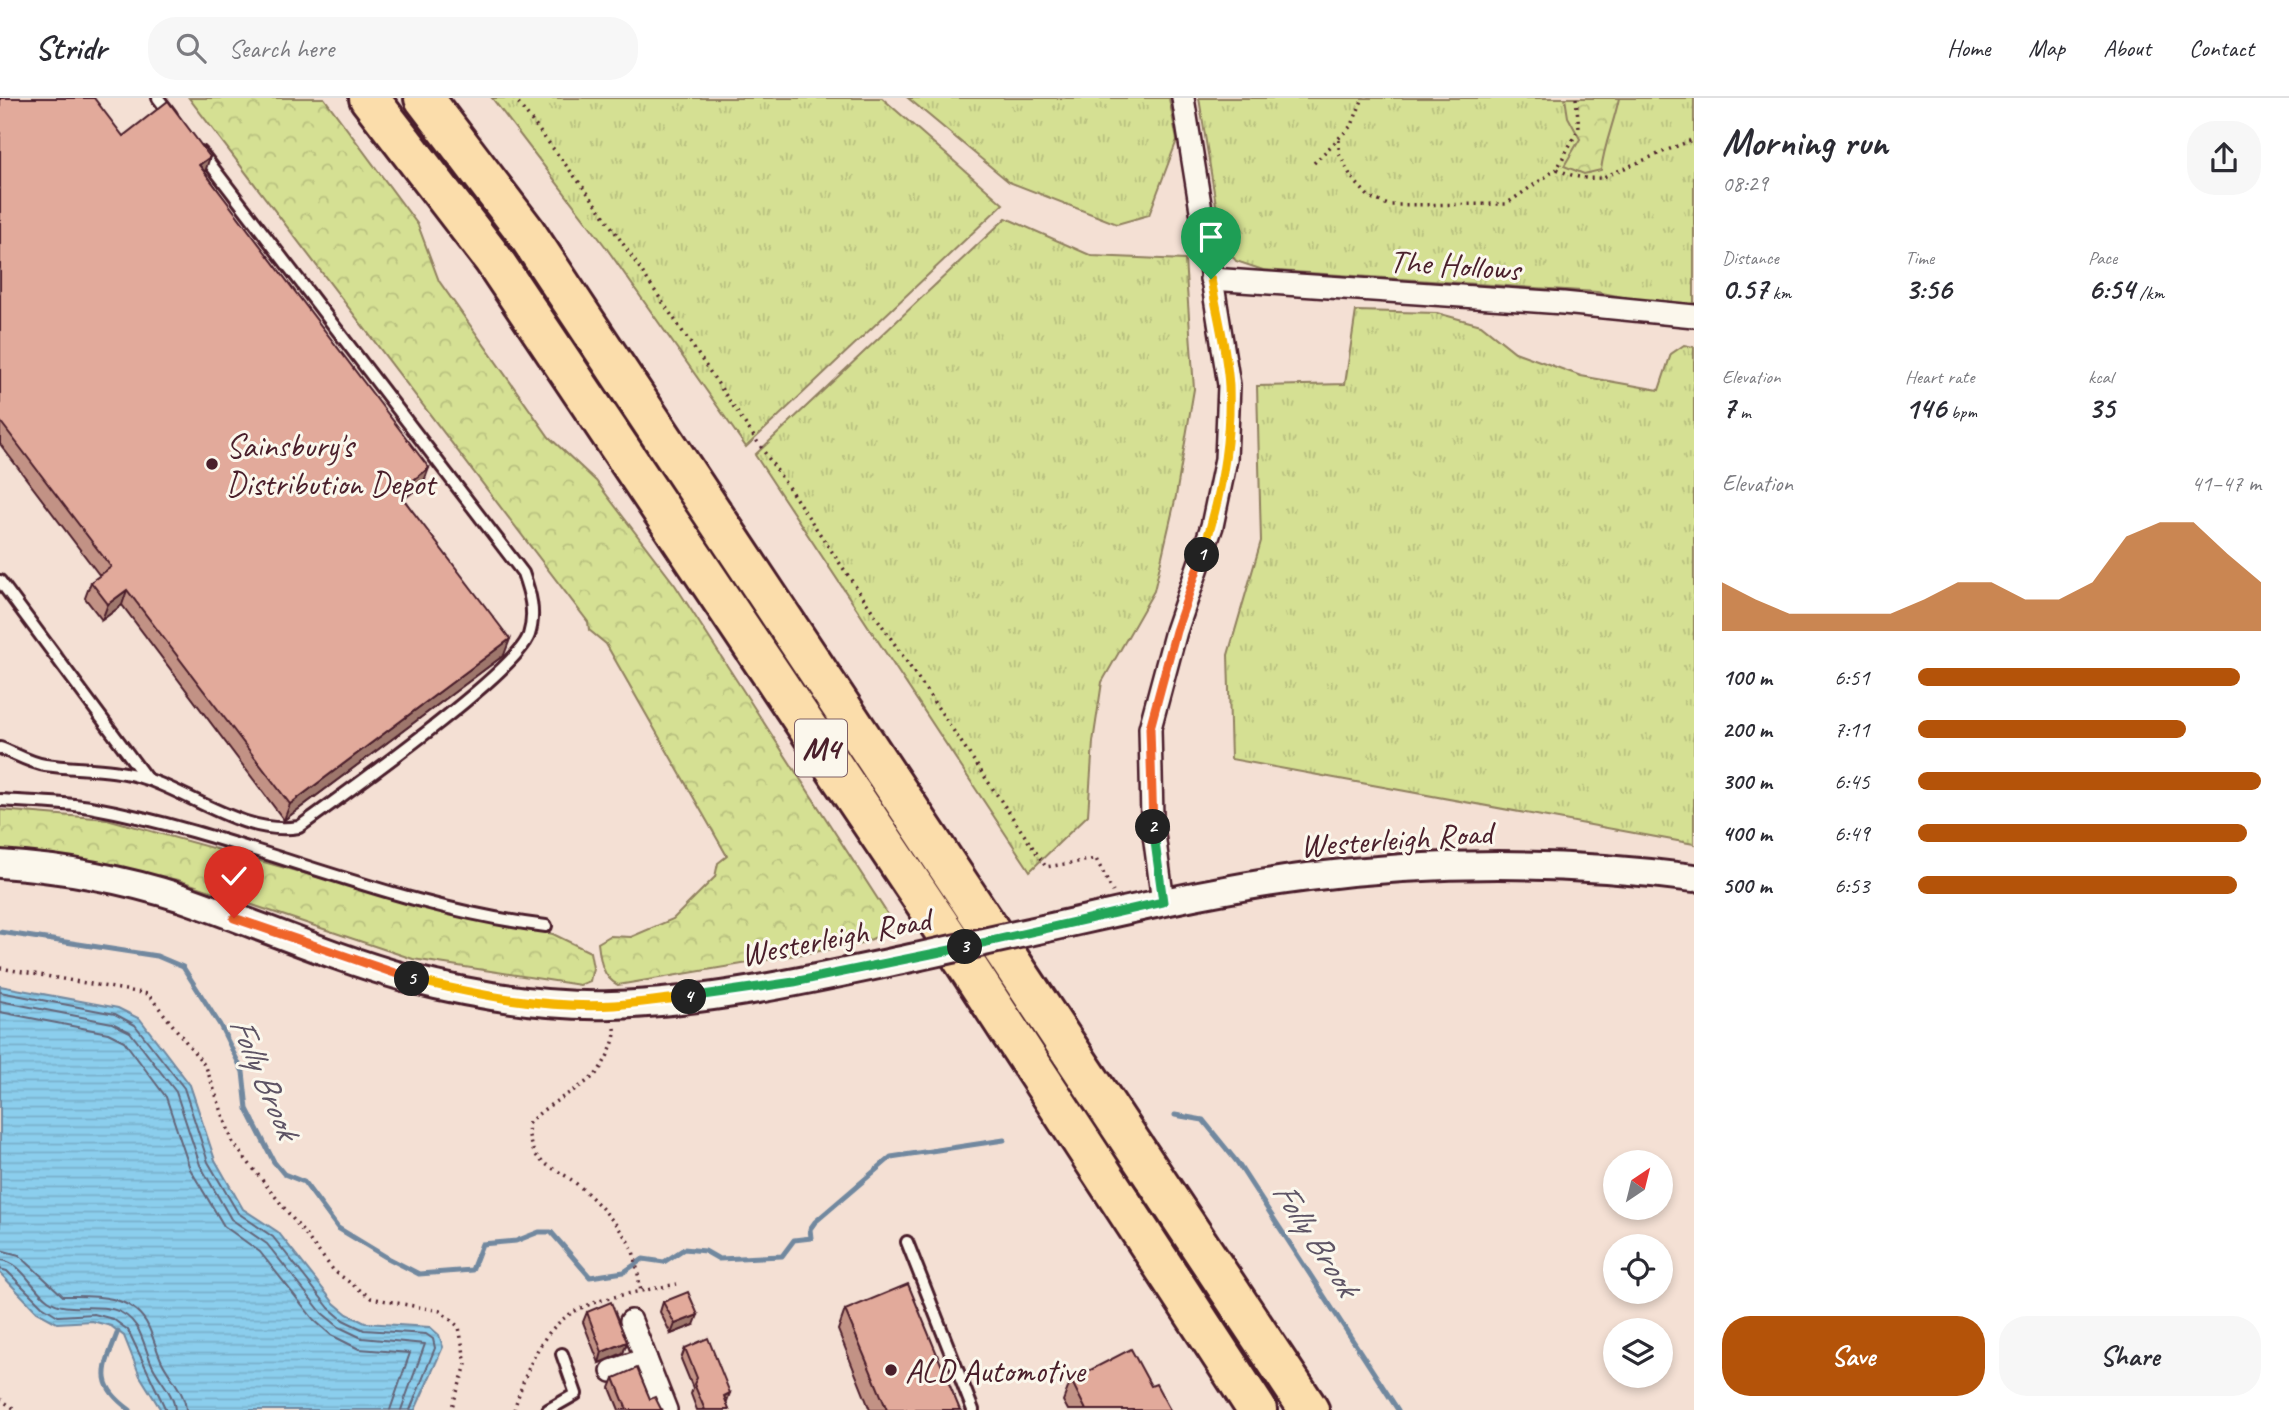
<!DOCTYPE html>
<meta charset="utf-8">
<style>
body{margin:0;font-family:Caveat,sans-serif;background:#f7f7f7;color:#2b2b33;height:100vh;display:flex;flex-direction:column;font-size:26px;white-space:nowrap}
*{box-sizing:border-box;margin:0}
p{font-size:23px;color:#7c7c81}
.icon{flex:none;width:38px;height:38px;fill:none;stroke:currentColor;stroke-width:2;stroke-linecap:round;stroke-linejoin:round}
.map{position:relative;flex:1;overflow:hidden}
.side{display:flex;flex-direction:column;background:#fff;width:595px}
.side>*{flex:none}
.needle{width:46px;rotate:35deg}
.tools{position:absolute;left:1603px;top:1052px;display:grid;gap:14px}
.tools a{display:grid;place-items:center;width:70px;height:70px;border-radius:50%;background:#fff;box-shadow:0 4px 10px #0003;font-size:35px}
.pin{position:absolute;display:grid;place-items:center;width:60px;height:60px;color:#fff;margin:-72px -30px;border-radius:50% 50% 50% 0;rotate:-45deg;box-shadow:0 0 7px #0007}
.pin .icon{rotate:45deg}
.km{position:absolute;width:35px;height:35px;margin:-18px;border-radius:50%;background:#222;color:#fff;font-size:19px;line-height:35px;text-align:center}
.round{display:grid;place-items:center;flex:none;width:74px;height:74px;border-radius:28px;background:#f7f7f7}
.headline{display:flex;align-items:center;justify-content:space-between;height:119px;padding:0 28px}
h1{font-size:38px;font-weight:700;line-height:52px}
.stats{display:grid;grid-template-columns:repeat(3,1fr);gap:10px;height:119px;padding:7px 28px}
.stats div{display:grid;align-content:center}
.stats b{font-size:30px;font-weight:700}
.stats small{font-size:19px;font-weight:400}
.stats p{font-size:19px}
.chart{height:196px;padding:14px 28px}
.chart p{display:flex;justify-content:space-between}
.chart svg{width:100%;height:126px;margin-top:7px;fill:#b45309;opacity:.7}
.action{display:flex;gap:14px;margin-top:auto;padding:14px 28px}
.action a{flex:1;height:80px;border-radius:28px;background:#b45309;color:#fff;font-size:28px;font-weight:700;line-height:80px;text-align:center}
.action a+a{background:#f7f7f7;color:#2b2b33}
ul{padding:0 28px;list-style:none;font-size:23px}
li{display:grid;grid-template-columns:112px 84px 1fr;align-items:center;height:52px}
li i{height:18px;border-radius:9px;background:#b45309}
header{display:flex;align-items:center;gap:42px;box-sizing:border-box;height:98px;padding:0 35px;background:#fff;border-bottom:2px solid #e1e1e2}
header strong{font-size:33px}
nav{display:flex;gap:38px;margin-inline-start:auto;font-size:24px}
.search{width:490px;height:63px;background:#f7f7f7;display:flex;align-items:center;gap:18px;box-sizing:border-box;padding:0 24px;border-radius:28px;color:#7c7c81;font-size:26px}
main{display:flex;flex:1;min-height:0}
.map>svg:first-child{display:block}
.grass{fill:url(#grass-tufts);stroke:#90805f;stroke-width:2}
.forest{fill:url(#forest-crowns);stroke:#90805f;stroke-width:2}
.water{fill:url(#water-rules);stroke:#71889f;stroke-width:2}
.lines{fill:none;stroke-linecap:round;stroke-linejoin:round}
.shore{stroke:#646579;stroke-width:2}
.stream{stroke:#71889f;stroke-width:5}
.service-casing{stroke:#4a1f2b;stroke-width:16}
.minor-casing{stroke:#4a1f2b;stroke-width:26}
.tertiary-casing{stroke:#4a1f2b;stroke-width:32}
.motorway-casing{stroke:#4a1f2b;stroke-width:44}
.path{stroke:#4a1f2b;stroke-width:3.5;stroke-dasharray:2 5;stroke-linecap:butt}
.service{stroke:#fbf7ec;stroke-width:10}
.minor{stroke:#fbf7ec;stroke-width:21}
.tertiary{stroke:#fbf7ec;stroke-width:26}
.motorway{stroke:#fbddab;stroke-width:38}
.tertiary-bridge-casing{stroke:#4a1f2b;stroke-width:32;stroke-linecap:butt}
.tertiary-bridge{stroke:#fbf7ec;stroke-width:26}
.wall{fill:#c29285;stroke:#4a1f2b;stroke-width:2}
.shaded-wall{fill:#9e776c;stroke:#4a1f2b;stroke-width:2}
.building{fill:#e2aa9b;stroke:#4a1f2b;stroke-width:2}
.split-1-casing{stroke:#fff;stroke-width:14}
.split-2-casing{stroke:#fff;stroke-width:14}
.split-3-casing{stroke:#fff;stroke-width:14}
.split-4-casing{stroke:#fff;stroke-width:14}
.split-5-casing{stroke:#fff;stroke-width:14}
.split-6-casing{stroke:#fff;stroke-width:14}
.split-1{stroke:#f5b400;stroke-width:9}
.split-2{stroke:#f0652b;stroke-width:9}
.split-3{stroke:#22a559;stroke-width:9}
.split-4{stroke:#22a559;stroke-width:9}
.split-5{stroke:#f5b400;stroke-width:9}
.split-6{stroke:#f0652b;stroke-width:9}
.poi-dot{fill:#4a1f2b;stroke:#fbf7ec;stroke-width:2.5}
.labels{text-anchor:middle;stroke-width:6;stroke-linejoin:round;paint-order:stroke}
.shield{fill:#fbf7ec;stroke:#7f6065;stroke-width:2}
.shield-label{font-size:32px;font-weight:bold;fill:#4a1f2b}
.street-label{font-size:33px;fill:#4a1f2b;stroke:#fbf7ec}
.poi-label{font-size:33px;fill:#4a1f2b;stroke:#fbf7ec;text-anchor:start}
.water-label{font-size:35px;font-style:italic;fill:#5e5465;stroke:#fbf7ec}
</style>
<header>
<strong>Stridr</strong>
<div class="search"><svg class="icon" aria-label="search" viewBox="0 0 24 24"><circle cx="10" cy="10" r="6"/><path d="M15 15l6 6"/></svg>Search here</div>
<nav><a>Home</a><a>Map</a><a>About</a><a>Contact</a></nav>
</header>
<main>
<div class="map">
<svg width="1694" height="1312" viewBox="0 0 1694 1312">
<defs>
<pattern id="grass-tufts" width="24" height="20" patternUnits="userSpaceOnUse" patternTransform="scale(1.75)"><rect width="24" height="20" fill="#d5e093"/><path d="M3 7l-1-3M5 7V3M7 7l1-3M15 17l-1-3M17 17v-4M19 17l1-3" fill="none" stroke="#b8c07f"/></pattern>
<pattern id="forest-crowns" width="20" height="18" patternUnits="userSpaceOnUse" patternTransform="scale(1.75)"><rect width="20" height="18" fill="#d5e093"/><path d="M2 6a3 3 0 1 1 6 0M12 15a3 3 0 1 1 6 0" fill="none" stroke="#b8c07f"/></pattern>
<pattern id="water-rules" width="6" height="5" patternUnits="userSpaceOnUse" patternTransform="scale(1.75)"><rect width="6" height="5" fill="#8bceed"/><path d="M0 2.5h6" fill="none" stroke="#79b0cb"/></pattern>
</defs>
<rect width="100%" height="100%" fill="#f4e0d4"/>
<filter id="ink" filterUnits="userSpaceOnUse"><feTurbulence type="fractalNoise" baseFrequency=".0143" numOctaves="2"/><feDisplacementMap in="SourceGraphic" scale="14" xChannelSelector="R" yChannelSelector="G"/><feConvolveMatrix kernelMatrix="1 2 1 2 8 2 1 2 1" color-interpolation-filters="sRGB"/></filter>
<g filter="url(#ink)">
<!-- grass -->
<g class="grass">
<path d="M 492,0 L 882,0 L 1003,106 L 746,349 L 605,148 Z"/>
<path d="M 908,0 L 1169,0 L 1177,42 L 1149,117 L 1117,126 L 1009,84 Z"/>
<path d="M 1199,0 L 1694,0 L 1694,213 L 1597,194 L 1263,172 L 1236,163 L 1222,144 Z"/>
<path d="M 1006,120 L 1092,158 L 1185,162 L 1194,291 L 1176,398 L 1154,493 L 1102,584 L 1093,644 L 1088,717 L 1030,773 L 755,357 Z"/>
<path d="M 1356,213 L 1437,215 L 1481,227 L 1515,254 L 1581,278 L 1659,292 L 1671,256 L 1684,247 L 1694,249 L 1694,746 L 1231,661 L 1228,557 L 1261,443 L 1257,288 L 1345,286 Z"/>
</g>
<!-- forest -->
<g class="forest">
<path d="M 189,0 L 324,0 L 418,127 L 439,183 L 549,339 L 596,383 L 675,487 L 890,820 L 887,834 L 861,846 L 618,887 C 602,879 600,862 598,845 L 610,838 L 631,839 L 673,821 L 715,779 L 718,765 L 727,758 L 606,546 L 589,532 L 588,524 Z"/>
<path d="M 1565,0 L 1619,0 C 1614,25 1604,47 1601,72 L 1584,76 L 1564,68 L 1580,41 L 1568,19 Z"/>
<path d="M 0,712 L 107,721 L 427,809 L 553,836 L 590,854 L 593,870 L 590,883 L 580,887 L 413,861 L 178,782 L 50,758 L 0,755 Z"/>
</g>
<!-- water -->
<path class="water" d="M 0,888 L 118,910 L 140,921 L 190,987 L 215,1062 L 243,1111 L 278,1134 L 334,1205 L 347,1216 L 365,1225 L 430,1229 L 439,1237 L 443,1249 L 415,1312 L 161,1312 L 140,1278 L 124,1238 L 111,1228 L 92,1223 L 57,1225 L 37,1214 L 0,1175 Z"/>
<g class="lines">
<!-- shore -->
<g class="shore">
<path d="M 0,894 L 115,916 L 135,927 L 184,990 L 208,1064 L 238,1115 L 273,1139 L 329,1210 L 343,1222 L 364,1232 L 426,1236 L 433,1241 L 435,1250 L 410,1312"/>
<path d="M 0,903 L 112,925 L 130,934 L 176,994 L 200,1067 L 231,1121 L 267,1146 L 322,1215 L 339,1229 L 362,1240 L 425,1246 L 401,1312"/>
<path d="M 0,914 L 108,935 L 124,943 L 166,999 L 190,1071 L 224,1128 L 260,1154 L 314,1222 L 331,1237 L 359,1251 L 410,1255 L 390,1312"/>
<path d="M 0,1152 L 19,1157 L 63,1198 C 92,1198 128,1195 146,1224 C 153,1236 156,1252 162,1264 C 170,1280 185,1294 186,1312"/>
<path d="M 0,1162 C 21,1163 32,1191 48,1202 C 73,1220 114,1194 137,1229 C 144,1241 147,1257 153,1269 C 160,1283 174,1296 175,1312"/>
<path d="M 0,1171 L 7,1173 L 42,1208 L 58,1218 L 94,1216 L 113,1221 L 128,1232 L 166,1312"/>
</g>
<!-- stream -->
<g class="stream">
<path d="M 0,834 L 157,858 L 183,869 L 220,927 L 243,974 L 247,1011 L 274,1064 L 284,1076 L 304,1084 L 338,1130 L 386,1159 L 419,1176 L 472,1172 L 482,1146 L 516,1143 L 539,1134 L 551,1134 L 590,1179 L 624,1174 L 643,1161 L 664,1164 L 684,1151 L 705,1153 L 719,1161 L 782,1158 L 794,1142 L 811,1140 L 810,1131 L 815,1124 L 891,1059 L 1004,1042"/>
<path d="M 1175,1017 L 1203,1022 L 1237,1064 L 1398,1312"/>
<path d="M 118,1233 C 104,1271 93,1285 130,1312"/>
</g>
<defs>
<g id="service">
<path d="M 158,0 L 171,17"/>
<path d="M 0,483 L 146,680"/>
<path d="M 0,650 C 14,655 30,665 45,667 C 79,672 114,669 147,681 C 194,697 246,738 299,729 C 340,699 516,575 529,537 C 536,515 530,495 523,475 L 201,54"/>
<path d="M 0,702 C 30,704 61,704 90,709 C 245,737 389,809 546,828"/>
<path d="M 907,1144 L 973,1312"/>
<path d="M 548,1312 L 576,1296 L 562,1256"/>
</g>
<g id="minor">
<path d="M 1211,181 L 1563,205 L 1694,218"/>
<path d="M 1163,804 L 1152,721 L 1150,630 L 1176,533 L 1212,428 L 1226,361 L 1229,287 L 1183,0"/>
<path d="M 631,1223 L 666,1312"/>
<path d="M 612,1273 L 646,1261"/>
</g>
<g id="tertiary">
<path d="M 0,766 C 62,770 123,781 182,800 C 257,826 331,859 407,880 C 473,897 544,909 612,907 C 714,904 817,880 916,859"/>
<path d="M 1047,830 C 1133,811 1220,790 1308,779 C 1436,763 1566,763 1694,780"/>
</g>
<g id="motorway">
<path d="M 369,0 L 493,161 L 946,836 L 1257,1312"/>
<path d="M 424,0 L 525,133 L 1309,1312"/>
</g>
</defs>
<!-- service casing -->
<use href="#service" class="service-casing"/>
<!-- minor casing -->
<use href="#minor" class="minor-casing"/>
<!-- tertiary casing -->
<use href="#tertiary" class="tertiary-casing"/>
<!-- motorway casing -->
<use href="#motorway" class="motorway-casing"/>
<!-- path -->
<g class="path">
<path d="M 514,0 L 596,106 L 1046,769 L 1096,761 L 1113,794"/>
<path d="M 1576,0 L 1579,30 L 1557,71 C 1573,79 1584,81 1601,80 L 1694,41"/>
<path d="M 1339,42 L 1339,56 L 1352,80 L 1369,99 L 1388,107 L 1506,106 L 1557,71"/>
<path d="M 1314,65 L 1352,27 L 1363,0"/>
<path d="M 0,870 L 148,896 L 206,969 L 233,1045 L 334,1173 L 371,1200 L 440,1213 L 459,1229 L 466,1267 L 451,1312"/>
<path d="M 615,930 C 617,942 603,970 594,978 C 572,996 547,1005 528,1026 C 530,1072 551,1063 579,1088 C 594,1100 624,1133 632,1151 C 637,1163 638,1180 641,1193"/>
<path d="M 0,1301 L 16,1312"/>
<path d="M 514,1312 C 546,1205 576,1206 677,1186"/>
</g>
<!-- service -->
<use href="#service" class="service"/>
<!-- minor -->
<use href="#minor" class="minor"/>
<!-- tertiary -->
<use href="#tertiary" class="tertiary"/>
<!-- motorway -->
<use href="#motorway" class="motorway"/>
<defs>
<path id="tertiary-bridge" d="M 916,859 L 1047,830"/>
</defs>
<!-- tertiary-bridge casing -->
<use href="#tertiary-bridge" class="tertiary-bridge-casing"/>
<!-- tertiary-bridge -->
<use href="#tertiary-bridge" class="tertiary-bridge"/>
</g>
<!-- wall -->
<g class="wall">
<path d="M 0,0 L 123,38 L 205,74 L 423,386 L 404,401 L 504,557 L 284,722 L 122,507 L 102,522 L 85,500 L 91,484 L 100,478 L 0,346 Z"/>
<path d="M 663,1204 L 694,1227 L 671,1236 L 660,1214 Z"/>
<path d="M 845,1212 L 960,1312 L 870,1312 L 838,1232 Z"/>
<path d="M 587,1214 L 627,1244 L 623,1255 L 599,1265 L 583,1224 Z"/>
<path d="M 685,1250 L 726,1305 L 729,1312 L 697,1312 L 691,1296 L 693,1290 L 681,1261 Z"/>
<path d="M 614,1280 L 661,1311 L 663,1312 L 619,1312 L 610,1290 Z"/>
<path d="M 1071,1282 L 1151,1288 L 1170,1312 L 1068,1312 L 1063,1303 Z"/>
</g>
<!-- shaded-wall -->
<g class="shaded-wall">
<path d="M 210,59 L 205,74 L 199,67 Z"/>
<path d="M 429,370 L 423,386 L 392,409 L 398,394 Z"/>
<path d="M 127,492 L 122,507 L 102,522 L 108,506 Z"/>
<path d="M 510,541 L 504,557 L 284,722 L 290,706 Z"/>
<path d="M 698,1217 L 694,1227 L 671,1236 L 675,1226 Z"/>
<path d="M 627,1244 L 623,1255 L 599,1265 L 602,1254 Z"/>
<path d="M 730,1295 L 726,1306 L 724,1298 Z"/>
</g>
<!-- building -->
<g class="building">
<path d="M 0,0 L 94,0 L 123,38 L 168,3 L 210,59 L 199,67 L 429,370 L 398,394 L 510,541 L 290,706 L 127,492 L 108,506 L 91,484 L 111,469 L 0,323 Z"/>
<path d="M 908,1186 L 960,1312 L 887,1312 L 845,1212 Z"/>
<path d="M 688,1194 L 698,1217 L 675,1226 L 663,1204 Z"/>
<path d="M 611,1204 L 627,1244 L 602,1254 L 587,1214 Z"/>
<path d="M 708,1240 L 730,1295 L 724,1298 L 729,1312 L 705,1312 L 694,1286 L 697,1280 L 685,1250 Z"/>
<path d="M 1131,1251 L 1151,1288 L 1156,1286 L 1170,1312 L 1086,1312 L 1071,1282 Z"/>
<path d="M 637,1270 L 650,1301 L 655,1299 L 661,1311 L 663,1312 L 627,1312 L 614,1280 Z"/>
</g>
</g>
<g class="lines" filter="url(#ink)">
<defs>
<path id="split-1" d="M 1202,457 C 1220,403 1231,345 1229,288 C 1227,253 1217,216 1211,181"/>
<path id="split-2" d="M 1153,729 L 1150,630 L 1176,533 L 1202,457"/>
<path id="split-3" d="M 965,849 L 1163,804 L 1153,729"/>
<path id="split-4" d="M 689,899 L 794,884 L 965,849"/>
<path id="split-5" d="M 412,881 C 477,897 548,911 614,907 C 639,905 665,901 689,899"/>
<path id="split-6" d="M 234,820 L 412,881"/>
</defs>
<!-- split-1 casing -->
<use href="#split-1" class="split-1-casing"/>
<!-- split-2 casing -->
<use href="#split-2" class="split-2-casing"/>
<!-- split-3 casing -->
<use href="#split-3" class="split-3-casing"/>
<!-- split-4 casing -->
<use href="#split-4" class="split-4-casing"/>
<!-- split-5 casing -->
<use href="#split-5" class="split-5-casing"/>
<!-- split-6 casing -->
<use href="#split-6" class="split-6-casing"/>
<!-- split-1 -->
<use href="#split-1" class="split-1"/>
<!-- split-2 -->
<use href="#split-2" class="split-2"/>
<!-- split-3 -->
<use href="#split-3" class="split-3"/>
<!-- split-4 -->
<use href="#split-4" class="split-4"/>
<!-- split-5 -->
<use href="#split-5" class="split-5"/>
<!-- split-6 -->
<use href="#split-6" class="split-6"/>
</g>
<!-- markers -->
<g class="poi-dot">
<circle cx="212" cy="366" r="7"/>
<circle cx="891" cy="1272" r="7"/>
</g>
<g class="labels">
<!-- shield labels -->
<rect class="shield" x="795" y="621.5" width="52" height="57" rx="5"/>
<g class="shield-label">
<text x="821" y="661">M4</text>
</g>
<!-- street labels -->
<g class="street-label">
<text transform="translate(1455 166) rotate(4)" y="12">The Hollows</text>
<text transform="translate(1396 740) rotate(-4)" y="12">Westerleigh Road</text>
<text transform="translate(835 838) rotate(-11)" y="12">Westerleigh Road</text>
</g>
<!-- poi labels -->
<g class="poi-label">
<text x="226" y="359">Sainsbury's<tspan x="226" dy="38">Distribution Depot</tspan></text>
<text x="905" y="1284">ALD Automotive</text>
</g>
<!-- water labels -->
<g class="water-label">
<text transform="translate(265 979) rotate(67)" y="12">Folly Brook</text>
<text transform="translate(1316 1140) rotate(57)" y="12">Folly Brook</text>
</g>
</g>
</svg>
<div class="tools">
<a><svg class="needle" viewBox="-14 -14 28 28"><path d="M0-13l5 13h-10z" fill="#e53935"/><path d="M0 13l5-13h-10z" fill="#7c7c81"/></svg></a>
<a><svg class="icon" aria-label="locate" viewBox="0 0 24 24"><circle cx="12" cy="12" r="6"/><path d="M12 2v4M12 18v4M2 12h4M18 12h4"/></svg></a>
<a><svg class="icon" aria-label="layers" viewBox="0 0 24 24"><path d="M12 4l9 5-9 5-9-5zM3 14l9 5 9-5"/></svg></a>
</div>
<div class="pin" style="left:1211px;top:181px;background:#1e9e55"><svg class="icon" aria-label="arrive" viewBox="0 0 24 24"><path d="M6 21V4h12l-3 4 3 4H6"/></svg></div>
<div class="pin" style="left:234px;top:820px;background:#d93025"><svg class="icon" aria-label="check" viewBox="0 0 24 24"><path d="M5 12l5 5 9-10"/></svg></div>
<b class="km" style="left:1202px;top:457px">1</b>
<b class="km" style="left:1153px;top:729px">2</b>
<b class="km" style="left:965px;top:849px">3</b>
<b class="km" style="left:689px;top:899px">4</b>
<b class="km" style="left:412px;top:881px">5</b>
</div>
<section class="side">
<div class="headline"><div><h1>Morning run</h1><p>08:29</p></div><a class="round"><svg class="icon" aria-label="share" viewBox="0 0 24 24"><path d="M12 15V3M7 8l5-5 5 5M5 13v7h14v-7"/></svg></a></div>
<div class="stats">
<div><p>Distance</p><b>0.57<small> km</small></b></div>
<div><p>Time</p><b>3:56</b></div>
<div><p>Pace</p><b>6:54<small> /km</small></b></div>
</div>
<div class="stats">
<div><p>Elevation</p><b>7<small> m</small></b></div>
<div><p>Heart rate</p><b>146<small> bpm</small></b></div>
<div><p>kcal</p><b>35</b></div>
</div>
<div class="chart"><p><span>Elevation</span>41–47 m</p>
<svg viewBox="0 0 160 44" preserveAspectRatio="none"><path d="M0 44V27L10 33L20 38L30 38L40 38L50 38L60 33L70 27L80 27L90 33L100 33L110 27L120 11L130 6L140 6L150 17L160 27V44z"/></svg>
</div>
<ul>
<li><b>100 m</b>6:51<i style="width:94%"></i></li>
<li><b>200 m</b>7:11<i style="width:78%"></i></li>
<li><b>300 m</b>6:45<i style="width:100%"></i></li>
<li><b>400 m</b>6:49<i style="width:96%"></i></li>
<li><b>500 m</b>6:53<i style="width:93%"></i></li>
</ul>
<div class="action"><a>Save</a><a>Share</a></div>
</section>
</main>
